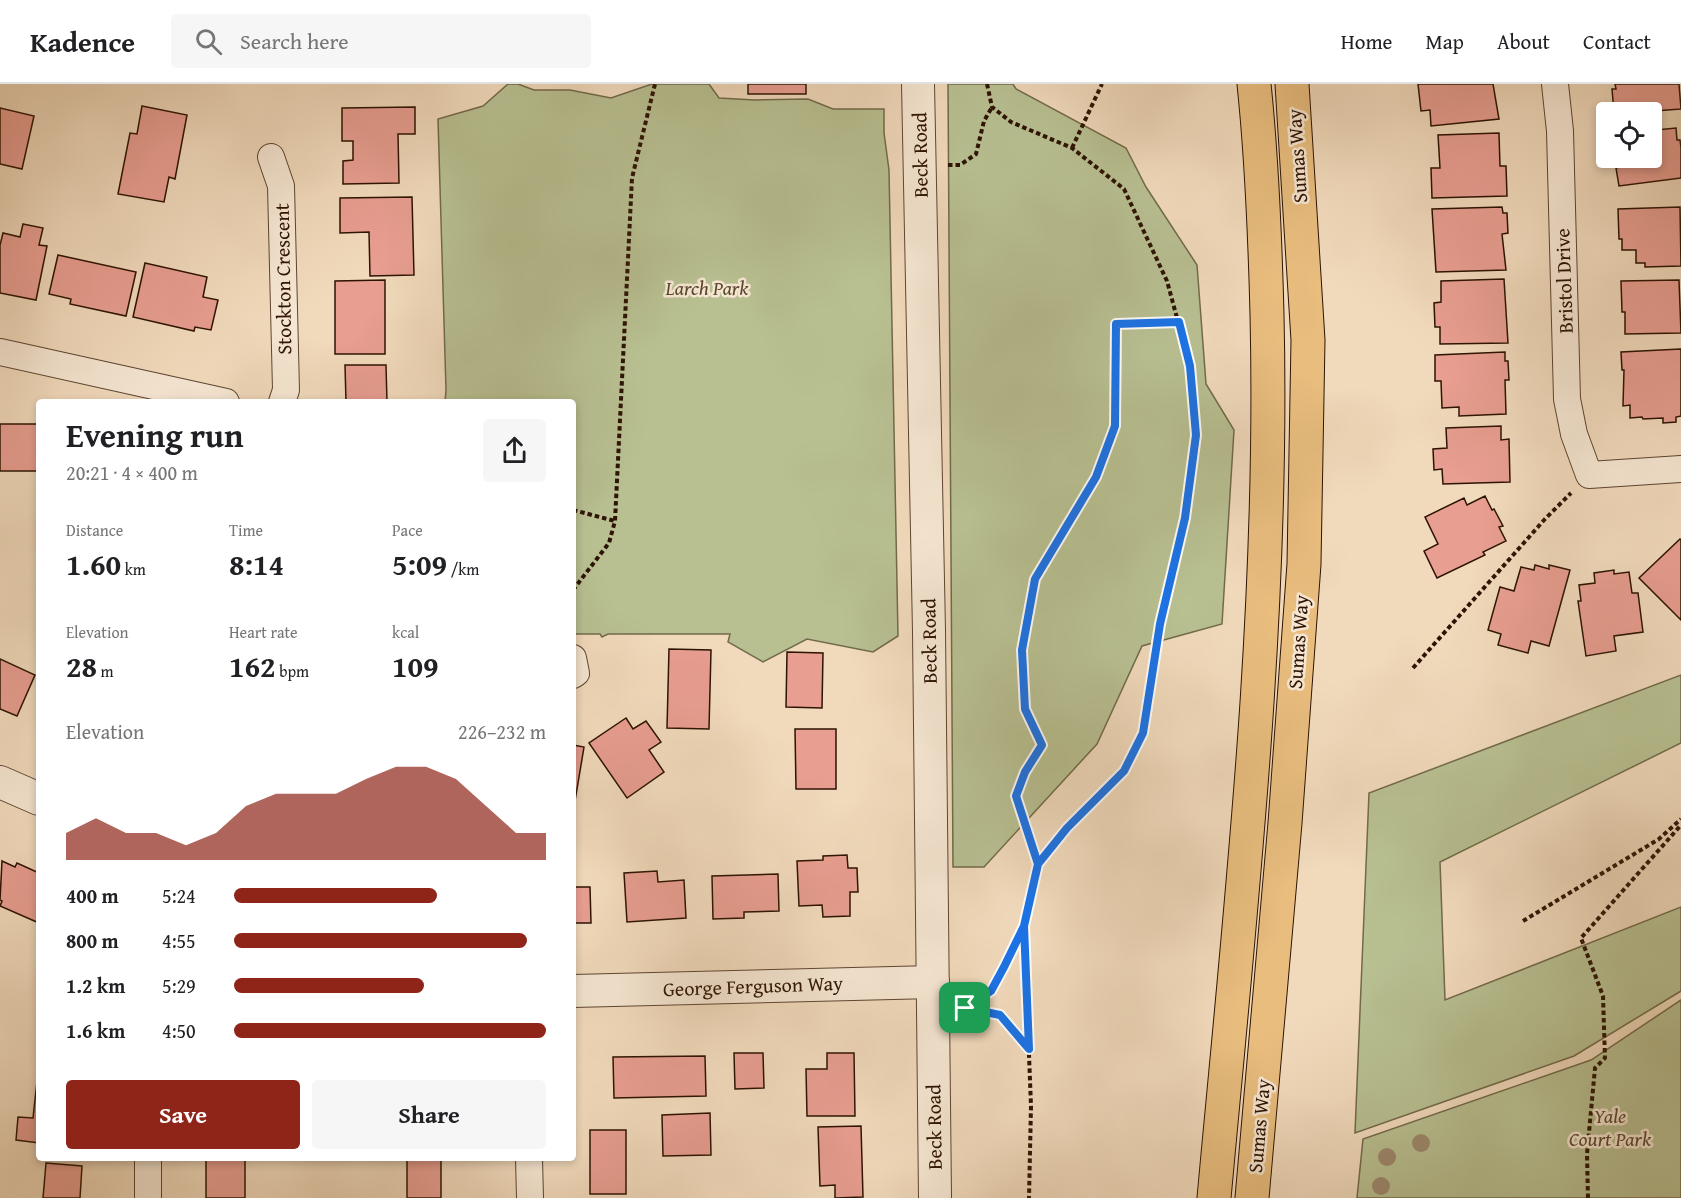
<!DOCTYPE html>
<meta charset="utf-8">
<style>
body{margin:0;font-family:"Gentium Book Plus",serif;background:#f6f6f6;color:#202124;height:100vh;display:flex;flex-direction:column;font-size:22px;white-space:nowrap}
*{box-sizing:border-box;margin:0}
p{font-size:20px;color:#757577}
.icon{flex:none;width:33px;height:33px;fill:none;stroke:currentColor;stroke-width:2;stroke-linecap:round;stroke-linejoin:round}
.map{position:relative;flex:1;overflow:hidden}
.sheet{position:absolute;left:36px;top:315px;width:540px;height:762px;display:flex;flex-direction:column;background:#fff;border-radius:6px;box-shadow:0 3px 9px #0003}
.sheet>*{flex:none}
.fabs{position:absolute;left:1596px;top:18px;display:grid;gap:12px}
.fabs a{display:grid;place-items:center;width:66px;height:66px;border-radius:6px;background:#fff;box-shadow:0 3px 9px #0003;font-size:30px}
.pin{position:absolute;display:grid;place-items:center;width:51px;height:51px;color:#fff;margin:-26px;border-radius:12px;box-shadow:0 3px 9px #0006}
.round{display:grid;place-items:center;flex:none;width:63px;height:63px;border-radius:6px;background:#f6f6f6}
.summary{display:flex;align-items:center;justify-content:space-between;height:102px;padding:0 30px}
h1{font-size:33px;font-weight:800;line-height:45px}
.metrics{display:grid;grid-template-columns:repeat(3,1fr);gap:9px;height:102px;padding:6px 30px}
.metrics div{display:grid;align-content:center}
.metrics b{font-size:30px;font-weight:800}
.metrics small{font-size:16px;font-weight:400}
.metrics p{font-size:16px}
.chart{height:168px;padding:12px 30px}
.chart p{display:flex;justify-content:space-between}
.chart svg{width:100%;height:108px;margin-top:6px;fill:#8f2418;opacity:.7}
.cta{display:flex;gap:12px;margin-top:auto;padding:12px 30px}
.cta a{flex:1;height:69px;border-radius:6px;background:#8f2418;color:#fff;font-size:24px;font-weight:800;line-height:69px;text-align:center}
.cta a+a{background:#f6f6f6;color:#202124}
ul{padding:0 30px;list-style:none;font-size:20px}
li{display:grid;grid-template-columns:96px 72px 1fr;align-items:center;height:45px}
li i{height:15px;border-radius:8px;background:#8f2418}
header{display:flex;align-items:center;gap:36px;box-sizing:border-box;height:84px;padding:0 30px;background:#fff;border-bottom:2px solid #e0e0e0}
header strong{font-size:28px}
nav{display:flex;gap:33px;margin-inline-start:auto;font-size:21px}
.search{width:420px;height:54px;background:#f6f6f6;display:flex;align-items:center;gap:15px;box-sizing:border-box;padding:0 21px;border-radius:6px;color:#757577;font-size:22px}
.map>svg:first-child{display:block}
.green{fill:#b8c092;stroke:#726a4a;stroke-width:1.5}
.building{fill:#e89e91;stroke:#2d1303;stroke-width:1.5}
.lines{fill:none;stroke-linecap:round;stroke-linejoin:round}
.minor-casing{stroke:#5e4531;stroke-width:28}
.tertiary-casing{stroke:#5e4531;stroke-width:34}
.motorway-casing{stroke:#2d1303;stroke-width:35}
.path{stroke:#2d1303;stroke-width:4;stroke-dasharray:4.5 3;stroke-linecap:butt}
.minor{stroke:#f6e7d3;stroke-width:26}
.tertiary{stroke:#f6e7d3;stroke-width:32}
.motorway{stroke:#e8bd7e;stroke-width:33}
.tree{fill:#9c896e}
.route-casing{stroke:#fff;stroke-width:12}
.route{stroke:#1a73e8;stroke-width:8}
.labels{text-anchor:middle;stroke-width:5;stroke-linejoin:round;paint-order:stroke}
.street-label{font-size:20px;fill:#2d1303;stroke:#f6e7d3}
.park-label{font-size:20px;font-style:italic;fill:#57472e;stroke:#f6e7d3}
</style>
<header>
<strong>Kadence</strong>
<div class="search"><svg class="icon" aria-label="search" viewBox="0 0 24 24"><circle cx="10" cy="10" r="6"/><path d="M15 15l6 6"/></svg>Search here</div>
<nav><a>Home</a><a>Map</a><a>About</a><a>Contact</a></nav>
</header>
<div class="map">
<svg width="1681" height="1114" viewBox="0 0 1681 1114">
<rect width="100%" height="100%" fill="#f1dabc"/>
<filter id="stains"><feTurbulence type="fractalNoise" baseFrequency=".00333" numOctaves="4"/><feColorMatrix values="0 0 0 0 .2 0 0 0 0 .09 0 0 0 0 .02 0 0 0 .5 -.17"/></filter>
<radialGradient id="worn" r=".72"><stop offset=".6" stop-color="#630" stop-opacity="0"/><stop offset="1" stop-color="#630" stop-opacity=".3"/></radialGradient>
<!-- green -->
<g class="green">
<path d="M 508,0 L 518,0 L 534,6 L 570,6 L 611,14 L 652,0 L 709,0 L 719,14 L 755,16 L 808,15 L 833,25 L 884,25 L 884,49 L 889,86 L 898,552 L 873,568 L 807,555 L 763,578 L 728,558 L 730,550 L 608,550 L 602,553 L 600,550 L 573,550 L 573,318 L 445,318 L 446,306 L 438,35 L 483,22 Z"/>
<path d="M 948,0 L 1013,0 L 1016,5 L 1126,64 L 1146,103 L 1197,181 L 1206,300 L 1234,346 L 1222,540 L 1142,562 L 1097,660 L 984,783 L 953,783 Z"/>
<path d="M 1681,591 L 1681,659 L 1440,778 L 1445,916 L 1681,823 L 1681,907 L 1574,972 L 1355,1049 L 1369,709 Z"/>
<path d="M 1681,916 L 1681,1114 L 1357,1114 L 1363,1055 L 1591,976 Z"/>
</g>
<!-- building -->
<g class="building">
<rect x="748" y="0" width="58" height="10"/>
<path d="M 1418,0 L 1493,0 L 1499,35 L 1431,42 L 1430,26 L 1421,27 Z"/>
<path d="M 1615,0 L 1679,0 L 1681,25 L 1641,28 L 1614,28 L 1612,5 L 1616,5 Z"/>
<path d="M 142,22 L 187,31 L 175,95 L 169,93 L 164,118 L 118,110 L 130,49 L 137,50 Z"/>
<path d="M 415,23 L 415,50 L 398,50 L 399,99 L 343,100 L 343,77 L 353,76 L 353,57 L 342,57 L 342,24 Z"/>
<path d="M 0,24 L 34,32 L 22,85 L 0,80 Z"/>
<path d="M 1656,43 L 1656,46 L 1676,44 L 1677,56 L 1680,56 L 1681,64 L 1681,94 L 1619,102 L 1616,84 L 1620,83 L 1619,74 L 1652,74 L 1652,44 Z"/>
<path d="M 1499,49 L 1500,82 L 1506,82 L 1507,112 L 1432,114 L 1431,84 L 1440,84 L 1438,51 Z"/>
<path d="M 412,113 L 414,191 L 370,192 L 369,148 L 340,149 L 340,114 Z"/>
<path d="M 1502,123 L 1503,129 L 1507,129 L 1508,149 L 1502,150 L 1506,186 L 1436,188 L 1432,125 Z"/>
<path d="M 1680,123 L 1681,182 L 1645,183 L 1645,179 L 1636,179 L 1636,166 L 1622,166 L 1622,155 L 1619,155 L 1618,125 Z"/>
<path d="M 23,140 L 43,144 L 39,161 L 47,162 L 36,216 L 0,209 L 0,161 L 3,149 L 20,153 Z"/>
<path d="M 58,171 L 136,188 L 126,232 L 70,220 L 71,215 L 49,210 Z"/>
<path d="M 145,179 L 207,193 L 203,213 L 218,216 L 211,246 L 195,243 L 194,247 L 133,233 Z"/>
<path d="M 1504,195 L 1508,259 L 1440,260 L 1440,243 L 1435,243 L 1434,219 L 1441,218 L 1441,197 Z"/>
<path d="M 385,196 L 385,270 L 335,270 L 335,197 Z"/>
<path d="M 1679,196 L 1681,249 L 1625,250 L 1625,228 L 1622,228 L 1621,197 Z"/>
<path d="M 1681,265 L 1681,332 L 1676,333 L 1676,338 L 1663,339 L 1663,334 L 1643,335 L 1642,333 L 1630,334 L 1630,321 L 1623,322 L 1624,286 L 1622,286 L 1621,268 Z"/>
<path d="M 1505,268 L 1505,277 L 1508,277 L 1509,296 L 1505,296 L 1506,330 L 1459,332 L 1459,323 L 1442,324 L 1441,297 L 1435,297 L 1435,271 Z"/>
<path d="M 345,281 L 386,281 L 387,318 L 346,318 Z"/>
<path d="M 0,340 L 39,340 L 37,387 L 0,387 Z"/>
<path d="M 1501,342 L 1501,356 L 1509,355 L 1510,398 L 1443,400 L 1442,385 L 1434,386 L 1433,365 L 1447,364 L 1446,344 Z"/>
<path d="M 1485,412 L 1492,426 L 1494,425 L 1503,442 L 1499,443 L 1506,457 L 1483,468 L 1485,471 L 1437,494 L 1424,467 L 1438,460 L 1425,433 L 1464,414 L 1467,421 Z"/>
<path d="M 1680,455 L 1681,456 L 1681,536 L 1639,494 Z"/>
<path d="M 1535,481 L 1549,485 L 1549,481 L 1570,486 L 1549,562 L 1531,557 L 1528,569 L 1498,561 L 1501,550 L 1488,546 L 1500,503 L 1514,507 L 1521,483 L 1534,486 Z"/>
<path d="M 1614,486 L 1614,490 L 1629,488 L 1632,509 L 1638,509 L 1643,548 L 1614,552 L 1616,567 L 1586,572 L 1578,517 L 1581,517 L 1579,501 L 1595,499 L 1594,489 Z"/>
<path d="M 669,565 L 711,566 L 709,645 L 667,644 Z"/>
<path d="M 787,568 L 823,569 L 822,624 L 786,623 Z"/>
<path d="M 0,575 L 35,591 L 17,632 L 0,625 Z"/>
<path d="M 626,634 L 633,645 L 646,637 L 661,658 L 649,666 L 664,688 L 627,714 L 589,659 Z"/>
<path d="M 795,645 L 836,645 L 836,705 L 796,705 Z"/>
<path d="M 573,661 L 584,663 L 575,717 L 573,716 Z"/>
<path d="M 847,771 L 848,784 L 857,784 L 858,808 L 850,808 L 850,832 L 823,833 L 822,821 L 799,822 L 797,777 L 823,776 L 823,772 Z"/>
<path d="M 2,777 L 15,783 L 17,779 L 39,789 L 39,839 L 0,822 L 2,817 L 0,816 Z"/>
<path d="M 657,787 L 658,798 L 684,796 L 686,834 L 627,838 L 624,789 Z"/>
<path d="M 778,790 L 779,827 L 744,828 L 744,834 L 713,835 L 712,792 Z"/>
<path d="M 573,803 L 590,803 L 591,839 L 573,839 Z"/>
<rect x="37" y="872" width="2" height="80"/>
<path d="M 734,969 L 763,969 L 764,1004 L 735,1005 Z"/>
<path d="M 827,969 L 854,969 L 855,1032 L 807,1032 L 806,985 L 827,985 Z"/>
<path d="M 705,972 L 706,1012 L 614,1014 L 613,973 Z"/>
<path d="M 39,979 L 39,1059 L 16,1056 L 18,1033 L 33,1034 Z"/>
<path d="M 710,1029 L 711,1071 L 663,1072 L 662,1031 Z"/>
<path d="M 861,1042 L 863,1113 L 835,1114 L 835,1101 L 820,1102 L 818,1043 Z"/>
<rect x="590" y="1046" width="36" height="64"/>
<rect x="206" y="1074" width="39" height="40"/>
<rect x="407" y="1074" width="34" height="40"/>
<path d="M 46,1079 L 82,1082 L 80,1114 L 43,1114 Z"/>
</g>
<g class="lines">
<defs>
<g id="minor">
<path d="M 1555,0 L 1560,47 L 1567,315 L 1574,350 L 1589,391 L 1681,385"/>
<path d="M 271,73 L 281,102 L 286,306 L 282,318"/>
<path d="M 0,268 L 226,318"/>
<path d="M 573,574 L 576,589 L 573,591"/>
<path d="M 529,1074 L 530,1114"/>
<path d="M 148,1114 L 148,1074"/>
</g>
<g id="tertiary">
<path d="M 918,0 L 929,547 L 935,1114"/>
<path d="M 0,698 L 39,715"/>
<path d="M 573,907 L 933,898"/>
</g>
<g id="motorway">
<path d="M 1214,1114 C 1241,820 1274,526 1267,230 C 1265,153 1262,76 1254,0"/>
<path d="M 1252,1114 L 1285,739 L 1304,480 L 1308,256 L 1292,0"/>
</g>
</defs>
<!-- minor casing -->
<use href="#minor" class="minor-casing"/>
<!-- tertiary casing -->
<use href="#tertiary" class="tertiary-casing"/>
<!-- motorway casing -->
<use href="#motorway" class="motorway-casing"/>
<!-- path -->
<g class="path">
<path d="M 987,0 L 992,23 L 1011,38 L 1072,64 L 1124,105 L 1167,197 L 1190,282 L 1196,351 L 1185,434 L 1160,540 L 1143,649 L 1124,687 L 1067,744 L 1038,780 L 1024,842 L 1031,1022 L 1029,1114"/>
<path d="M 1072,64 L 1102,0"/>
<path d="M 948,81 L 960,81 L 976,70 L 984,37 L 992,23"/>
<path d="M 573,426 L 615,437"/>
<path d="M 573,506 L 609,459 L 615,437 L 632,94 L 655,0"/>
<path d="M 1413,584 L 1545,435 L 1571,409"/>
<path d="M 1038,780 L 1016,712 L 1025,688 L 1043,661 L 1025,625 L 1022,566 L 1035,495 L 1096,393 L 1115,342 L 1116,240 L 1179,238"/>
<path d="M 1523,837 L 1659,755 L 1681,735"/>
<path d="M 961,924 L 965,924 L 991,907 L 1023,843"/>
<path d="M 966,924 L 1000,931 L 1029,965"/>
<path d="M 1588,1114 L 1587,1070 L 1595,984 L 1605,974 L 1603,912 L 1581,854 L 1681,741"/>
</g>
<!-- minor -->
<use href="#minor" class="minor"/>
<!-- tertiary -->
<use href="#tertiary" class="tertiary"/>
<!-- motorway -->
<use href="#motorway" class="motorway"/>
</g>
<!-- trees -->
<g class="tree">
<circle cx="1421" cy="1059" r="9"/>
<circle cx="1387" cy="1073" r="9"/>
<circle cx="1381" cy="1102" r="9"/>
</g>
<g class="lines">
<defs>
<path id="route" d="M 965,924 L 991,907 L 1004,883 L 1024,842 L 1038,780 L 1067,744 L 1124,687 L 1143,649 L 1160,540 L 1185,434 L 1196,351 L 1190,282 L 1179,238 L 1116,240 L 1115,342 L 1096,393 L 1035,495 L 1022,566 L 1025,625 L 1042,661 L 1025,688 L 1016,712 L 1038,780 L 1024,842 L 1029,965 L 1000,931 L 965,924"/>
</defs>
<!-- route casing -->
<use href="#route" class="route-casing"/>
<!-- route -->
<use href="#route" class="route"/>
</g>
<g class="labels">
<!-- street labels -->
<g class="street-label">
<text transform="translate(920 71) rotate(-91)" y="7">Beck Road</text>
<text transform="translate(1297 72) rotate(-94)" y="7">Sumas Way</text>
<text transform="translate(283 195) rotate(-91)" y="7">Stockton Crescent</text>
<text transform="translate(1564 197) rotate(-92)" y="7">Bristol Drive</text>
<text transform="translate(929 557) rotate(-91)" y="7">Beck Road</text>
<text transform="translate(1298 558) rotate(-86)" y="7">Sumas Way</text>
<text transform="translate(753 902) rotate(-2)" y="7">George Ferguson Way</text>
<text transform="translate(1259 1042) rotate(-85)" y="7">Sumas Way</text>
<text transform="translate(934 1043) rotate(-91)" y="7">Beck Road</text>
</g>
<!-- park labels -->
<g class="park-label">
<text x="707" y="211">Larch Park</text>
<text x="1610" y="1039">Yale<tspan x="1610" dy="23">Court Park</tspan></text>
</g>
</g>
<rect width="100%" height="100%" filter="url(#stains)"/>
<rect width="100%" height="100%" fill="url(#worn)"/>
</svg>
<div class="fabs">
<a><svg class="icon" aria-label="locate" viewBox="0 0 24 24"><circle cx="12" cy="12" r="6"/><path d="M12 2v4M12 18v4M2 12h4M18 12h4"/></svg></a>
</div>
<div class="pin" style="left:965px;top:924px;background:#1e9e55"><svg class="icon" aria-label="arrive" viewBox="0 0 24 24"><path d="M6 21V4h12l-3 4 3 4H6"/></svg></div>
<section class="sheet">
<div class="summary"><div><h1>Evening run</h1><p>20:21 · 4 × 400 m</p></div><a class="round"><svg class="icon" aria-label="share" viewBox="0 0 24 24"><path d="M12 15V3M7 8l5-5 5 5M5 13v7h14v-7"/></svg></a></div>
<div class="metrics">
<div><p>Distance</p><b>1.60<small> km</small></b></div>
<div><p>Time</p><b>8:14</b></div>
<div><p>Pace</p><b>5:09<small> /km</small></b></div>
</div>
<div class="metrics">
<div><p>Elevation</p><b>28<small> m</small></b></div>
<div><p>Heart rate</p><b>162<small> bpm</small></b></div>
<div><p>kcal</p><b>109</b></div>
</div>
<div class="chart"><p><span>Elevation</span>226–232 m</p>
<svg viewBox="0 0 160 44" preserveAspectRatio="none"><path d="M0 44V33L10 27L20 33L30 33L40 38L50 33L60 22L70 17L80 17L90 17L100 11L110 6L120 6L130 11L140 22L150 33L160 33V44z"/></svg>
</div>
<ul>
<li><b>400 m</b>5:24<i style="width:65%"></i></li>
<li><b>800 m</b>4:55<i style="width:94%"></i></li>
<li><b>1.2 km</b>5:29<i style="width:61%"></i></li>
<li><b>1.6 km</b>4:50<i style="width:100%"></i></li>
</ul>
<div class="cta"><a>Save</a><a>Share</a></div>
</section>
</div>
